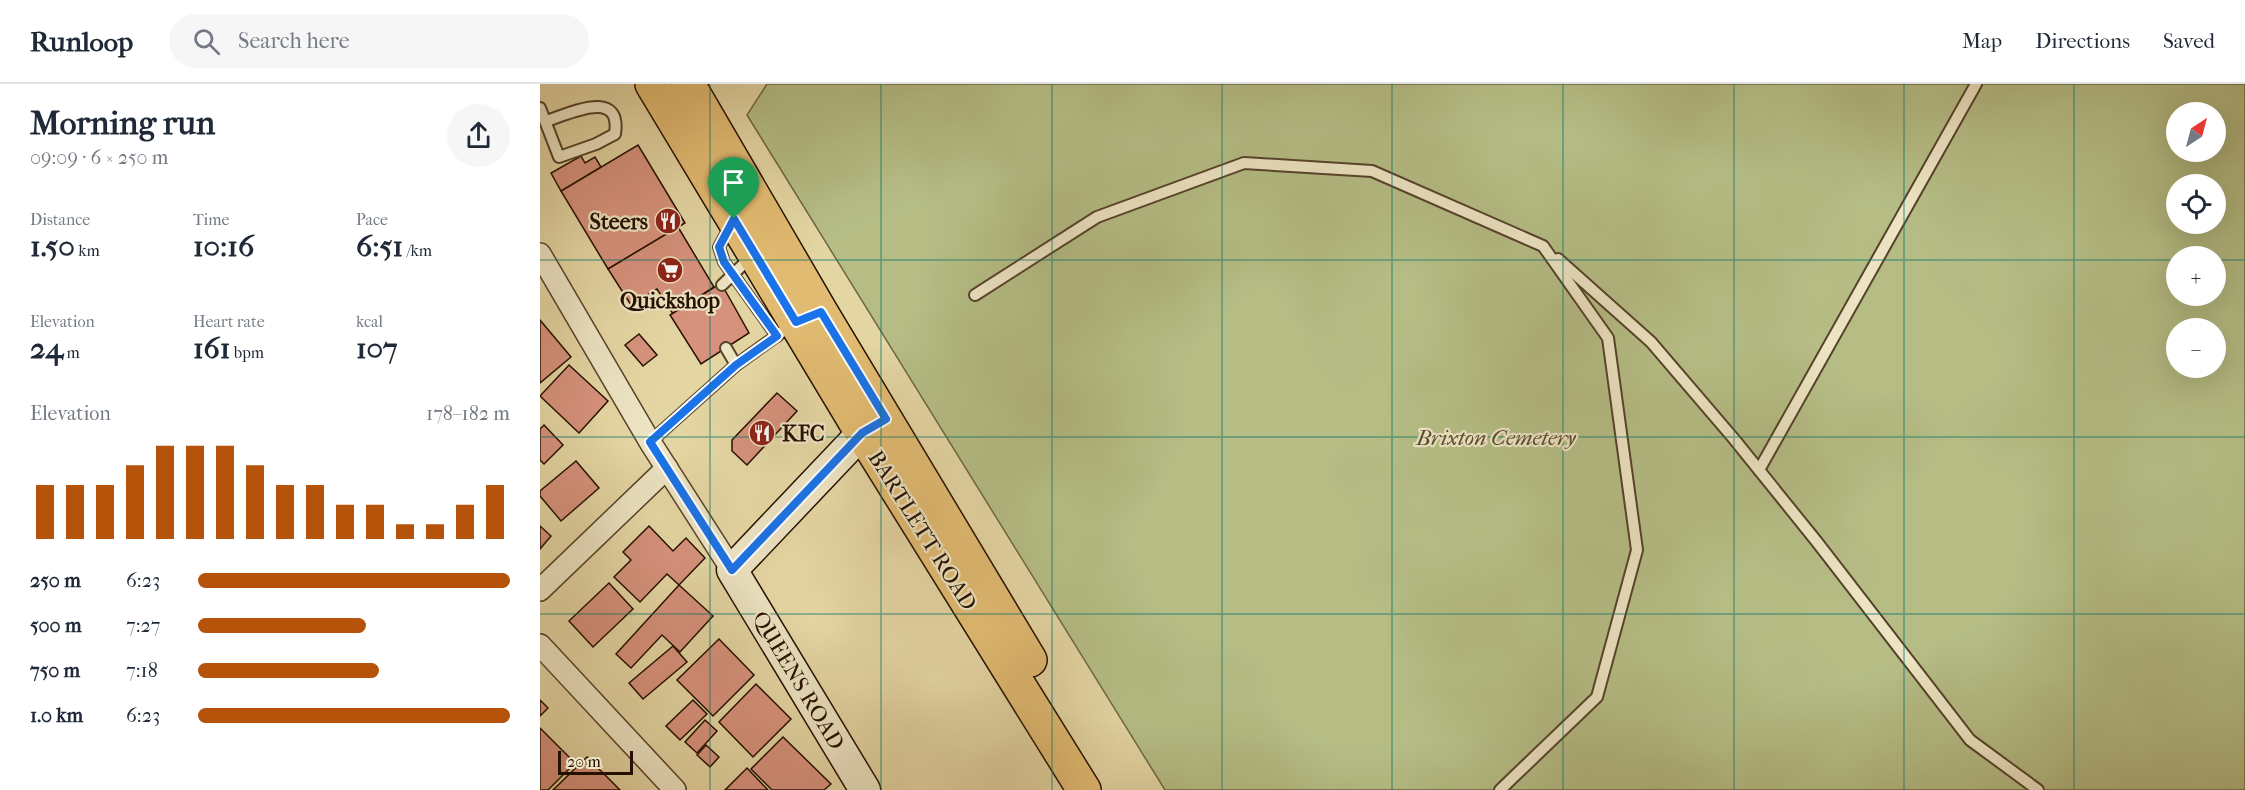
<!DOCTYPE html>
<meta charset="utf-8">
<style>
body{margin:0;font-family:"IM FELL French Canon",serif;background:#f6f6f7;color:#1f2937;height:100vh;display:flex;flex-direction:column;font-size:22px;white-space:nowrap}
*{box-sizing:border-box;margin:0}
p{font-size:20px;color:#747a83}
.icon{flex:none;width:33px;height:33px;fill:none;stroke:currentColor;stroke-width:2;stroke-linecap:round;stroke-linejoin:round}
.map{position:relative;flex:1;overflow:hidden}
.panel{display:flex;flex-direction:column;background:#fff;width:540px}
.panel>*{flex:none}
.needle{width:39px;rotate:36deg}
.tools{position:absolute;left:1626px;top:18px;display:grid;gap:12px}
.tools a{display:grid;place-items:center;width:60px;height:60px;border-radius:50%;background:#fff;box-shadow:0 6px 24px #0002;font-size:30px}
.scale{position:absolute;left:18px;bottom:15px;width:75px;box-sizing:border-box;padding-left:6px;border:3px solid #261001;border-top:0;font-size:16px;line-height:21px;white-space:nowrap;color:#261001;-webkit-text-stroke:4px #ede4c3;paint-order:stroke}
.pin{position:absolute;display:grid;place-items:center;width:51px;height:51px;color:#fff;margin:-62px -26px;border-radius:50% 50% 50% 0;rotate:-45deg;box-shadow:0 0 6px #0007}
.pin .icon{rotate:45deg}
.round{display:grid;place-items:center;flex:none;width:63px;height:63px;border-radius:32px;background:#f6f6f7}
.headline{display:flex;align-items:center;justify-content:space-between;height:102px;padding:0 30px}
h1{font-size:33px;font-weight:700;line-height:45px}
.figures{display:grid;grid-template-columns:repeat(3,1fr);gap:9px;height:102px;padding:6px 30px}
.figures div{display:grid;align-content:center}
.figures b{font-size:30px;font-weight:700}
.figures small{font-size:16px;font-weight:400}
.figures p{font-size:16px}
.chart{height:168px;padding:12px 30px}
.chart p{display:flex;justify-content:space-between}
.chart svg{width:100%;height:108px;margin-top:6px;stroke:#b45309;stroke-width:6}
ul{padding:0 30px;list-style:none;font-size:20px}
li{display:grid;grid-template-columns:96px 72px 1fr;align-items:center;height:45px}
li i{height:15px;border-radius:8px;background:#b45309}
header{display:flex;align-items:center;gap:36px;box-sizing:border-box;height:84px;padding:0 30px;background:#fff;border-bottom:2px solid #e0e1e3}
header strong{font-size:28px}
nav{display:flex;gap:33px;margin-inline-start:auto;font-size:21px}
.search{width:420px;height:54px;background:#f6f6f7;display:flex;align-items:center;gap:15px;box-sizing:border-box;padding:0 21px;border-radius:33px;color:#747a83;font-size:22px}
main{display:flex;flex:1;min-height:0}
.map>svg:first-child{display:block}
.green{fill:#b5bd85;stroke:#6e6643;stroke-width:1.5;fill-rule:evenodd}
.building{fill:#d7927d;stroke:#261001;stroke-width:1.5}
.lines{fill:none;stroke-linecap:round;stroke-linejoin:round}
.lane-casing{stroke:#56422a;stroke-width:14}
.street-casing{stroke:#56422a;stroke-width:24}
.secondary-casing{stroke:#261001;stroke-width:33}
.primary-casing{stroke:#261001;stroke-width:36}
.lane{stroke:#ede4c3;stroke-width:10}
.street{stroke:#ede4c3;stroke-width:21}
.secondary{stroke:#ede4c3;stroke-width:30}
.primary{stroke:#e2bb72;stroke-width:33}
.route-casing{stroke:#fff;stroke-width:12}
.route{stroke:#1a73e8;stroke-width:8}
.grid{fill:none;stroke:#0f766e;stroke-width:1.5;stroke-opacity:0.55}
.labels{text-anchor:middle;stroke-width:4.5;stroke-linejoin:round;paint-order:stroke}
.poi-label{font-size:22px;font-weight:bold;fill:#261001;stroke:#ede4c3;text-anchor:end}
.park-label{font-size:22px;font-style:italic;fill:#584d2f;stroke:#ede4c3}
.street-label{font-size:22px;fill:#261001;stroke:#ede4c3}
</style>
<header>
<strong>Runloop</strong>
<div class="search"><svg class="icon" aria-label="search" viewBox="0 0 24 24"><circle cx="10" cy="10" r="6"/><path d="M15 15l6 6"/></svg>Search here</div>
<nav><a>Map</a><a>Directions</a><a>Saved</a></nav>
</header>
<main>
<section class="panel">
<div class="headline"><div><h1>Morning run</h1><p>09:09 · 6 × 250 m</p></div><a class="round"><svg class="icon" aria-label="share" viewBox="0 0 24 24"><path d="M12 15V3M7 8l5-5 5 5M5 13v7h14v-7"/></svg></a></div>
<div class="figures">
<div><p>Distance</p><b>1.50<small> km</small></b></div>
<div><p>Time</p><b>10:16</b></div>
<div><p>Pace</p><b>6:51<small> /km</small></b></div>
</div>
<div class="figures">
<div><p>Elevation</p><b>24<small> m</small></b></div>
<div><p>Heart rate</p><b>161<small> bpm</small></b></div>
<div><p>kcal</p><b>107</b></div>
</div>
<div class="chart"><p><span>Elevation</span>178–182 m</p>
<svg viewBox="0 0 160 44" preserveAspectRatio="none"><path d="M5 44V22M15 44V22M25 44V22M35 44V14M45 44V6M55 44V6M65 44V6M75 44V14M85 44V22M95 44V22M105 44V30M115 44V30M125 44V38M135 44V38M145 44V30M155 44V22"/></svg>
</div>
<ul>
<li><b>250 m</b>6:23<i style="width:100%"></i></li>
<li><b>500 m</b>7:27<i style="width:54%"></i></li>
<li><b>750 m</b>7:18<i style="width:58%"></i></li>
<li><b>1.0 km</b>6:23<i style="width:100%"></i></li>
</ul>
</section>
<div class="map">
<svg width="1705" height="706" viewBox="0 0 1705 706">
<rect width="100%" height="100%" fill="#e4d6a3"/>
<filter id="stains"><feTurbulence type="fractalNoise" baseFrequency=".00333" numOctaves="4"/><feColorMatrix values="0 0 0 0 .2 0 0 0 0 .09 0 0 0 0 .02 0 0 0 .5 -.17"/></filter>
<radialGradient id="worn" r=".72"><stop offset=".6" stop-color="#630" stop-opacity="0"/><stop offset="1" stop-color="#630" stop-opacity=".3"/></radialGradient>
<!-- green -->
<path class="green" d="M 227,0 L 1705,0 L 1705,706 L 625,706 L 207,31 ZM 1636,28 L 1676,28 L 1676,68 L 1636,68 ZM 1636,100 L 1676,100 L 1676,140 L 1636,140 ZM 1636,172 L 1676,172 L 1676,212 L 1636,212 ZM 1636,244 L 1676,244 L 1676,284 L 1636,284 Z"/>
<!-- building -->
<g class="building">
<path d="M 98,61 L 145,139 L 68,185 L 21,107 Z"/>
<path d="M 41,72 L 45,79 L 55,73 L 61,83 L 21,107 L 11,89 Z"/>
<path d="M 138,143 L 174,203 L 133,230 L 117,205 L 91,221 L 68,185 Z"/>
<path d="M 181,199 L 209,249 L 161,280 L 130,231 Z"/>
<path d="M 0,236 L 31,273 L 0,299 Z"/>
<path d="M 99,250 L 117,271 L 103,282 L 85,261 Z"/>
<path d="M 29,281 L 68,317 L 39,349 L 0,312 Z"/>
<path d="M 237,309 L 257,327 L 207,381 L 192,367 L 192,356 Z"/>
<path d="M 4,341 L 23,361 L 4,380 L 0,376 L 0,345 Z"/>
<path d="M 36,377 L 59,404 L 21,437 L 0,412 L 0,407 Z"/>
<path d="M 0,442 L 11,452 L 0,465 Z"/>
<path d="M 109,442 L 133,467 L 146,454 L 165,474 L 139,501 L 127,490 L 100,518 L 74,493 L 91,476 L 83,468 Z"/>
<path d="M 69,499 L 93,525 L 53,563 L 29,537 Z"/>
<path d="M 139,501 L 173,532 L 140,568 L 122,551 L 91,584 L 76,570 Z"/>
<path d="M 179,555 L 214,591 L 173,632 L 137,596 Z"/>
<path d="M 133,562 L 147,578 L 103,615 L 89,599 Z"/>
<path d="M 216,600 L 251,635 L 213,673 L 179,638 Z"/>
<path d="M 0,616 L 8,624 L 0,632 Z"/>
<path d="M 153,616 L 167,630 L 140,656 L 126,642 Z"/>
<path d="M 165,636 L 177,647 L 157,669 L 145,658 Z"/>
<path d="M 0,644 L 35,679 L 8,706 L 0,706 Z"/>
<path d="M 243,653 L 291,700 L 284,706 L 232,706 L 211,685 Z"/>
<path d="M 166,661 L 179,673 L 170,683 L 157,671 Z"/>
<path d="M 47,673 L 80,706 L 13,706 Z"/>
<path d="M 207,684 L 228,706 L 185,706 Z"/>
</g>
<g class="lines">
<defs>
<g id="lane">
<path d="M 0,24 L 19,73 L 56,60 L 75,50 C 82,3 29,30 6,37"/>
<path d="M 191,141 L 179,163 L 184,178 L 237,252"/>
<path d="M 1018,175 L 1111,258 L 1194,355 L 1277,458 L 1430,656 L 1498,706"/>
<path d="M 182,201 L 212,172"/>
<path d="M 435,211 L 557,133 L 704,79 L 832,87 L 1003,162 L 1068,254 L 1097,466 L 1057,613 L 960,706"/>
<path d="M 186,264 L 196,281"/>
<path d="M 110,358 L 196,281 L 253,240"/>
<path d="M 1219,386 L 1436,0"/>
</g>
<g id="street">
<path d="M 0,170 L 110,358 L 192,486"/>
<path d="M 0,506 L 127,384"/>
<path d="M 0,561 L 135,706"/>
</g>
<path id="secondary" d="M 325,706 L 192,486 L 322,349 L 343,336"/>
<g id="primary">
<path d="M 112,0 L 322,349 L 544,706"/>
<path d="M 148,0 L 281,228 L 490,576"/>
</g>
</defs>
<!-- lane casing -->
<use href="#lane" class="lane-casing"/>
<!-- street casing -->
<use href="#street" class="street-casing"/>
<!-- secondary casing -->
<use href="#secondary" class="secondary-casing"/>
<!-- primary casing -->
<use href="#primary" class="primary-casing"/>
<!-- lane -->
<use href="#lane" class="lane"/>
<!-- street -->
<use href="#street" class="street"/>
<!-- secondary -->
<use href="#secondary" class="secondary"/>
<!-- primary -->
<use href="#primary" class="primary"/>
</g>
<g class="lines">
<defs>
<path id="route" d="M 194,135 L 256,238 L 281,228 L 346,335 L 322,349 L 192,486 L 110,358 L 196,281 L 237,252 L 184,178 L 179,163 Z"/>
</defs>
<!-- route casing -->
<use href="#route" class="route-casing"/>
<!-- route -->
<use href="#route" class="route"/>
</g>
<!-- grid -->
<path class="grid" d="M 170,0 L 170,706M 341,0 L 341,706M 512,0 L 512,706M 682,0 L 682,706M 852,0 L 852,706M 1023,0 L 1023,706M 1194,0 L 1194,706M 1364,0 L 1364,706M 1534,0 L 1534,706M 0,176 L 1636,176M 1676,176 L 1705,176M 0,353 L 1705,353M 0,530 L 1705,530"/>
<!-- icons -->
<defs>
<symbol id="restaurant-disc" viewBox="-11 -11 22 22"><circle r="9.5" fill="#8f2418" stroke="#ede4c3"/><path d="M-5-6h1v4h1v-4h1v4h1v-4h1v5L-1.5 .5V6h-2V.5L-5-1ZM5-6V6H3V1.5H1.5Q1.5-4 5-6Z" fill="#fff"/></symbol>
<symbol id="supermarket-disc" viewBox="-11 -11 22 22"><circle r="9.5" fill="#8f2418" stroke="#ede4c3"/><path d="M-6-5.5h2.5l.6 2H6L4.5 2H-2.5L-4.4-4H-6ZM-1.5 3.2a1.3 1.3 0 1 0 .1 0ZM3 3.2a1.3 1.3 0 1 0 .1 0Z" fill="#fff"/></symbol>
</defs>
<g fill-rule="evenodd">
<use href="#restaurant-disc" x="113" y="122" width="30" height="30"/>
<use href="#supermarket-disc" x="115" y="171" width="30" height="30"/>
<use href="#restaurant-disc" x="207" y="334" width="30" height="30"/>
</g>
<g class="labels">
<!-- poi labels -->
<g class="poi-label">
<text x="108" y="145">Steers</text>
<text x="130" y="224" text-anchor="middle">Quickshop</text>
<text x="242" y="357" text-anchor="start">KFC</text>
</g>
<!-- park labels -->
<g class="park-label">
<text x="956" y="361">Brixton Cemetery</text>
</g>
<!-- street labels -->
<g class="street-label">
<text transform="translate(383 446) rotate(58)" y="8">BARTLETT ROAD</text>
<text transform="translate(259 596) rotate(59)" y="8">QUEENS ROAD</text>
</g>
</g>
<rect width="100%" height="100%" filter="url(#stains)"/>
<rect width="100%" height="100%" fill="url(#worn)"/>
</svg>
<div class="tools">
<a><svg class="needle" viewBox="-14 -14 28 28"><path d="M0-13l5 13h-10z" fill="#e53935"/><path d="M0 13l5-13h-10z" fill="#747a83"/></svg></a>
<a><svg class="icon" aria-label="locate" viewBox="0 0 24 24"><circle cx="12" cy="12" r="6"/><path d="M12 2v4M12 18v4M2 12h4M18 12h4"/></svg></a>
<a>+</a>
<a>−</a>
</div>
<div class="scale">20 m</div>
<div class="pin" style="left:194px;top:135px;background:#1e9e55"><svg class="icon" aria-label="arrive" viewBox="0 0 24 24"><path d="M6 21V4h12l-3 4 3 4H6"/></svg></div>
</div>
</main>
